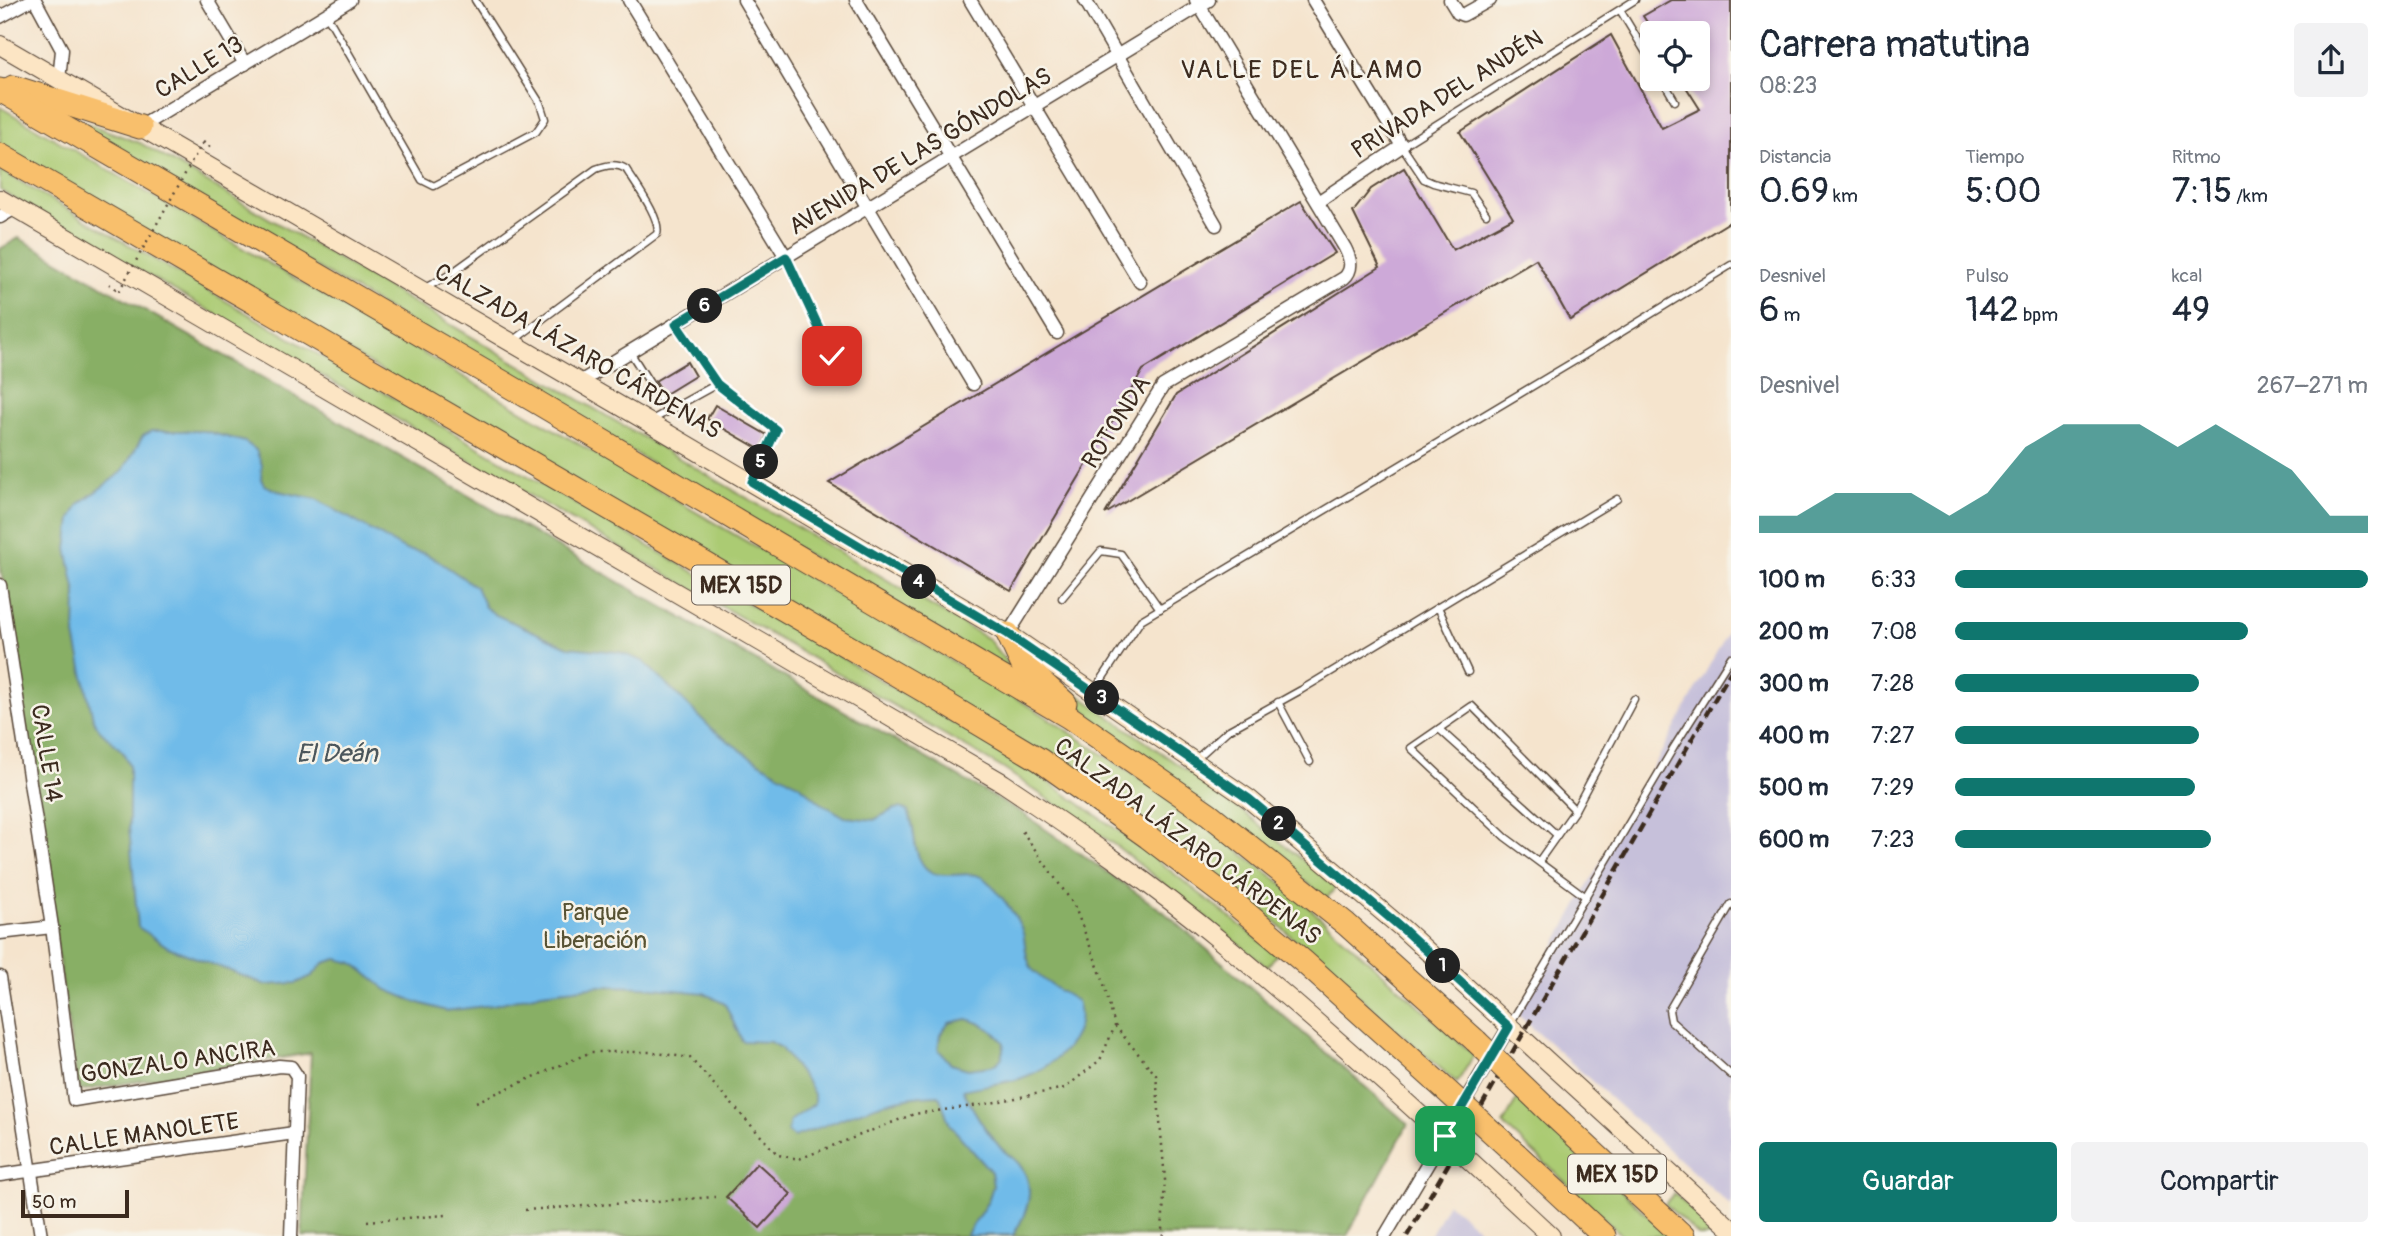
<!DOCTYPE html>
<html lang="es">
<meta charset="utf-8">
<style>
body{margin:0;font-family:Pangolin,sans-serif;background:#f2f2f3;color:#1f2937;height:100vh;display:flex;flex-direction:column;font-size:26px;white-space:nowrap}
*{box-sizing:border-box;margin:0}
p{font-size:23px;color:#747a83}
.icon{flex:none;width:38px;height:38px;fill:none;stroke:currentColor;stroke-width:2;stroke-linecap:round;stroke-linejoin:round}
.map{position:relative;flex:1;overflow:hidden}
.panel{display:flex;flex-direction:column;background:#fff;width:665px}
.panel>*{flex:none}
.controls{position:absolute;left:1640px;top:21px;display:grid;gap:14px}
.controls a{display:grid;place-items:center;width:70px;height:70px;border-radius:7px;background:#fff;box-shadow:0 4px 10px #0003;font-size:35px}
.scale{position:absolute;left:21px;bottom:18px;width:108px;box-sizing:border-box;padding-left:7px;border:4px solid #3b2a1e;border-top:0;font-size:19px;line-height:24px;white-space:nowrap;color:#3b2a1e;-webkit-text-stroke:5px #f7f3e8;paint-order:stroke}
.pin{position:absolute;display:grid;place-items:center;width:60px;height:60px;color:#fff;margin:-30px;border-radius:14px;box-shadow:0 4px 10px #0006}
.km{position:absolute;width:35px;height:35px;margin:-18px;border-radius:50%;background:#222;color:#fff;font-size:19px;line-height:35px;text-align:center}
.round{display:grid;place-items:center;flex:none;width:74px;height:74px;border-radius:7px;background:#f2f2f3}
.summary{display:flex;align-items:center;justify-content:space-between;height:119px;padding:0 28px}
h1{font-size:38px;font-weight:600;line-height:52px}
.metrics{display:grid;grid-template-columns:repeat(3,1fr);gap:10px;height:119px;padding:7px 28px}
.metrics div{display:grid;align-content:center}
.metrics b{font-size:35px;font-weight:600}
.metrics small{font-size:19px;font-weight:400}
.metrics p{font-size:19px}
.chart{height:196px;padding:14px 28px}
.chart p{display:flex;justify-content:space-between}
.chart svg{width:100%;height:126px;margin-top:7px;fill:#0f766e;opacity:.7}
.cta{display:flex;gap:14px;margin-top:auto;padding:14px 28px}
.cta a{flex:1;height:80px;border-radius:7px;background:#0f766e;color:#fff;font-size:28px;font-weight:600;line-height:80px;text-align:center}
.cta a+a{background:#f2f2f3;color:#1f2937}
ul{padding:0 28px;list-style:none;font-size:23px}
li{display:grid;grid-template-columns:112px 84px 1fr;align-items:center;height:52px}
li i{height:18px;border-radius:9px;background:#0f766e}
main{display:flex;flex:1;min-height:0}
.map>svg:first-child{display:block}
.industrial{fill:#c6c0da}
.green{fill:#abcb73;stroke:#737a48;stroke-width:2}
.forest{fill:#88af65;stroke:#626c42;stroke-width:2}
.water{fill:#70bbe9;stroke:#567284;stroke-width:2;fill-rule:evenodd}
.building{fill:#cda9d8}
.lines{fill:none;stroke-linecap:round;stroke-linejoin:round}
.lane-casing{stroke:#574638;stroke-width:9}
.street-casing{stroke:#574638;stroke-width:15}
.secondary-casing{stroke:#574638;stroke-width:20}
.highway-casing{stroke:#574638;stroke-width:25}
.path{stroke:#574638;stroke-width:2.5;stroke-dasharray:2 5;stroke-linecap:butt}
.lane{stroke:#fff;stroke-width:6}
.street{stroke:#fff;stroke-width:12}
.secondary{stroke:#fce5c4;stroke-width:18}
.highway{stroke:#f8bf6c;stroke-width:23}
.rail{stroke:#3b2a1e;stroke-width:4.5;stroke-dasharray:10 5;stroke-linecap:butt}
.highway-bridge-casing{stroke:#574638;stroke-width:25;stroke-linecap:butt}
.path-bridge{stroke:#574638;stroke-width:2.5;stroke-dasharray:2 5;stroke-linecap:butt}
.highway-bridge{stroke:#f8bf6c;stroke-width:23}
.route-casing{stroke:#fff;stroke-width:14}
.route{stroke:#0f766e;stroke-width:9}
.labels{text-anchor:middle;stroke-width:5;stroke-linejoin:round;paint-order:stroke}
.shield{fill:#f7f3e8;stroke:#73665b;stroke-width:2}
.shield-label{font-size:23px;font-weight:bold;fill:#3b2a1e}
.street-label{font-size:24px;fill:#3b2a1e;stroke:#f7f3e8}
.park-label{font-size:24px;fill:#575233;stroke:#f7f3e8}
.neighbourhood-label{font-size:26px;letter-spacing:2px;fill:#3b2a1e;stroke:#f7f3e8}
.water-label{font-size:26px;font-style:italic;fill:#4b565b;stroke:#f7f3e8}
</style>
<main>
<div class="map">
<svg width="1731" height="1236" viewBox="0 0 1731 1236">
<rect width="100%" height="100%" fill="#f7f3e8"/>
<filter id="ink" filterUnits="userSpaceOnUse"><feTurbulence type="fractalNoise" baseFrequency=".0143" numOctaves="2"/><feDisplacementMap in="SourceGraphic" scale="14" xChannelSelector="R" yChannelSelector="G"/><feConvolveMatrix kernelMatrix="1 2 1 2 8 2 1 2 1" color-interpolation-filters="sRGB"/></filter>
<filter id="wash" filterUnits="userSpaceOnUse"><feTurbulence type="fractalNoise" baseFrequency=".00686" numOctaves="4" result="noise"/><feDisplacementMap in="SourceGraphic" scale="28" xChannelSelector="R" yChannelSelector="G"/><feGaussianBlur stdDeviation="1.57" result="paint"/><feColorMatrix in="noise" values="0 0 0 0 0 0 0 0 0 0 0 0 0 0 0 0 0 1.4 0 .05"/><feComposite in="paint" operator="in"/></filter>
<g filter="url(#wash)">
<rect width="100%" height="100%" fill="#f5e4cd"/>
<!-- industrial -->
<g class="industrial">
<path d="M 1731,626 L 1731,1206 L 1517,1014 Z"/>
<path d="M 1448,1203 L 1487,1236 L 1430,1236 Z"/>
</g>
<!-- green -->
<g class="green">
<path d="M 0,107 L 1036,710 L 1163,794 L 1285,886 L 1474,1055 L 1457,1083 L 1264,912 L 1143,822 L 0,145 Z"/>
<path d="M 42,107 L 140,143 L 988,639 L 1019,678 Z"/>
<path d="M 0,170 L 1011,756 L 1126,836 L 1277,954 L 1267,967 L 1119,848 L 1004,769 L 0,190 Z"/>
<path d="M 1036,665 L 1226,798 L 1336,887 L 1327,898 L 1115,739 Z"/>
<path d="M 1519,1096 L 1670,1236 L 1623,1236 L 1503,1124 Z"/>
<path d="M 1674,1193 L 1720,1236 L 1699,1236 L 1665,1204 Z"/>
</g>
<!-- forest -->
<path class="forest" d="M 19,238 L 1022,813 L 1164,912 L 1408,1124 L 1347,1236 L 302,1236 L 311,1053 L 78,1091 L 0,563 L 0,249 Z"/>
<!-- water -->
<path class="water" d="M 151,431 L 205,431 L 245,442 L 256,450 L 262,465 L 261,479 L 264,485 L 278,491 L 316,499 L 406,550 L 424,553 L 437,560 L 476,587 L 485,607 L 496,615 L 568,647 L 619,652 L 643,661 L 713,730 L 749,756 L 801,786 L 821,803 L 845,817 L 874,820 L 894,809 L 900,808 L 908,811 C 916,827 912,848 922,863 C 936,887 968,865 986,880 C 998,891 1019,918 1023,933 C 1026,945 1025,959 1033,970 C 1041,980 1065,994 1077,1001 C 1090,1036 1052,1068 1022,1078 C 1003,1084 982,1085 963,1090 C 973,1110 984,1129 999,1146 C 1005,1153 1013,1157 1019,1164 C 1038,1187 1027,1214 1013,1235 L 966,1236 L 988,1201 L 993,1186 L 991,1172 L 950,1125 L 939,1095 C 881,1096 847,1119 794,1137 L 787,1132 L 790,1121 L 814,1104 L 814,1095 L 809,1085 L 780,1047 L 770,1042 L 742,1041 L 725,1004 L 704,993 L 644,987 L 599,986 L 542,993 L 493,1005 L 446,1011 L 416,1002 L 387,990 L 353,963 L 337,959 L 324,963 L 312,976 L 297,983 L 266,985 L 168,947 L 138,927 L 129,827 L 129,765 L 123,752 L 98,728 L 93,719 L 75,636 L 76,593 L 67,549 L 71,519 L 79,504 L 122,472 L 143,436 ZM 967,1019 C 983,1023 994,1030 1004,1043 L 1002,1057 L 998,1062 L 991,1066 L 968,1069 L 951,1064 L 938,1049 L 940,1035 L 949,1023 Z"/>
<g id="blocks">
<!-- building -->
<g class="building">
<path d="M 1671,0 L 1731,0 L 1731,221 L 1570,320 L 1536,259 L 1105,514 L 1176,395 L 1380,267 L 1353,212 L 1371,189 L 1404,168 L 1453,250 L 1513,218 L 1460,132 L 1611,35 L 1662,128 L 1700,109 L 1681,79 L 1698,79 L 1698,33 L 1654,33 L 1643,16 Z"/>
<path d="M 1301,201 L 1335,253 L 1143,370 L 1011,591 L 829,483 Z"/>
<path d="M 687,362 L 695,376 L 664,395 L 655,381 Z"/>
<path d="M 715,405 L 767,435 L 761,450 L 707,419 Z"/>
<path d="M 757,1163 L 791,1194 L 760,1228 L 726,1197 Z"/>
</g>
</g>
</g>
<g filter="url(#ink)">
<use href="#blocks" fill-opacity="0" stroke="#574638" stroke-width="2"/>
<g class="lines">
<defs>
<g id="lane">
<path d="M 1620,10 L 1652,63"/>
<path d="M 326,14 L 422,180 L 434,186 L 536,132 L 545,119 L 540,103 L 475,0"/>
<path d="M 1662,79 L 1675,101"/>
<path d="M 1486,214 L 1471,193 L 1433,183 L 1424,179 L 1402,146 L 1635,0"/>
<path d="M 786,257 L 832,356"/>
<path d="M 425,288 L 449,275 L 596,169 C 607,165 616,163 626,169 C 635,184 662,219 657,234 L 513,341"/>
<path d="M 630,352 L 668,412"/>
<path d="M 717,384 L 776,430 L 753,481"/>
<path d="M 650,421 L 717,384 L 676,324"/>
<path d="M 1062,598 L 1101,551 L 1121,554 L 1160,609"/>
<path d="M 1438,607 L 1468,672"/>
<path d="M 1094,691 L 1141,620 L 1578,359 L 1731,265"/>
<path d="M 1278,702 L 1310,762"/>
<path d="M 1439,729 L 1557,835"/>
<path d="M 1195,760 L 1227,731 L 1301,690 L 1617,499"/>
<path d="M 1575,810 L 1634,699"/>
<path d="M 1539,861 L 1575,810 L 1472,706 L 1411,748 L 1505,837 L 1586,897"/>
<path d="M 1731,904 L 1669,1010 L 1671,1021 L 1731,1075"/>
<path d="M 1510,1024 L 1674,747 L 1731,657"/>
</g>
<g id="street">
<path d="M 35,0 L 62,50 L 59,80"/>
<path d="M 207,0 L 245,64"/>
<path d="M 629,0 L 786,257"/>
<path d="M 744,0 L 973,384"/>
<path d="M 856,0 L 1057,333"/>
<path d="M 970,0 L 1140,282"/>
<path d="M 1085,0 L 1216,225"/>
<path d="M 1313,0 L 1402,146 L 1318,202"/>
<path d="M 1450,0 L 1458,13 L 1463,15 L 1490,0"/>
<path d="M 0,17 L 31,0"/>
<path d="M 140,127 L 350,0"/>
<path d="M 0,217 L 15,208"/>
<path d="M 580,382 L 1209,0"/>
<path d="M 0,585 L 52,927 L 74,1100 L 279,1066 L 291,1067 L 297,1076 L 291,1236"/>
<path d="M 1008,634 L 1163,386 L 1344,278 C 1354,269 1350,258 1345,248 L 1196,0"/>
<path d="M 0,933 L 52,927"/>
<path d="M 0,977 L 41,1236"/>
<path d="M 0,1175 L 294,1133"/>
<path d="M 1385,1236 L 1509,1027"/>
</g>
<g id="secondary">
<path d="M 0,45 L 648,422 L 1008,634 L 1249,799 L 1403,929 L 1731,1229"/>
<path d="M 0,199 L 1003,783 C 1078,833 1152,884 1222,942 C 1335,1035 1444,1136 1551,1236"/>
</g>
<g id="highway">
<path d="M 13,87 L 140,127"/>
<path d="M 0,90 L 535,401 L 1069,717 L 1209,814 L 1346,924 L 1476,1041"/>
<path d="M 0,155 L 923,690 L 1040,760 L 1148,837 L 1227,897 L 1304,962 L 1436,1081"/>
<path d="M 1008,634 L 1022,664 L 1065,703"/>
<path d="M 1551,1113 L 1683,1236"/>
<path d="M 1516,1154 L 1604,1236"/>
</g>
</defs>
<!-- lane casing -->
<use href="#lane" class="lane-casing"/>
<!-- street casing -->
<use href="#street" class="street-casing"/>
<!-- secondary casing -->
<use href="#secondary" class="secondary-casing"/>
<!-- highway casing -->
<use href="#highway" class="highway-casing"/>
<!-- path -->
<g class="path">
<path d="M 203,142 L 213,149"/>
<path d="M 109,284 L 119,291"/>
<path d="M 1115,1026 L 1156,1075 L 1165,1180 L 1162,1231 L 1164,1236"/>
<path d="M 476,1102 L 591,1052 L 650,1052 L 690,1058 L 778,1155 L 799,1159 L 914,1114 L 981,1105 L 1065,1088 L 1100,1060 L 1115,1026 L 1102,977 L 1074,905 L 1022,831"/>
<path d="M 525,1210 L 715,1197"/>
<path d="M 367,1221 L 447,1215"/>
</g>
<!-- lane -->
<use href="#lane" class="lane"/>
<!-- street -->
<use href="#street" class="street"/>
<!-- secondary -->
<use href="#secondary" class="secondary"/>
<!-- highway -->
<use href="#highway" class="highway"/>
<!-- rail -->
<path class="rail" d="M 1407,1236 L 1731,671"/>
<defs>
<g id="highway-bridge">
<path d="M 1476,1041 L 1551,1113"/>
<path d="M 1436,1081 L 1516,1154"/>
</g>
</defs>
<!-- highway-bridge casing -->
<use href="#highway-bridge" class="highway-bridge-casing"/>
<!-- path-bridge -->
<path class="path-bridge" d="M 119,291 L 203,142"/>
<!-- highway-bridge -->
<use href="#highway-bridge" class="highway-bridge"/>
</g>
</g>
<g class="lines" filter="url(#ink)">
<defs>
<path id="route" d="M 832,356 L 786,257 L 676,324 L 717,384 L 776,430 L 752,482 L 1008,634 L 1249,799 L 1403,929 L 1509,1027 L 1445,1136"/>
</defs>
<!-- route casing -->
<use href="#route" class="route-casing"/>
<!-- route -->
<use href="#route" class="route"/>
</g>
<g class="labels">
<!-- shield labels -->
<g class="shield">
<rect x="692" y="565.5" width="98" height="39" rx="5"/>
<rect x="1568" y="1154.5" width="98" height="39" rx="5"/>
</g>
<g class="shield-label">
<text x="741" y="593">MEX 15D</text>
<text x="1617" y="1182">MEX 15D</text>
</g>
<!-- street labels -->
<g class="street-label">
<text transform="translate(199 67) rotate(-31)" y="8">CALLE 13</text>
<text transform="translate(1447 94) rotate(-32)" y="8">PRIVADA DEL ANDÉN</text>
<text transform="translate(920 151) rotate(-31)" y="8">AVENIDA DE LAS GÓNDOLAS</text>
<text transform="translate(578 351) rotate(30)" y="8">CALZADA LÁZARO CÁRDENAS</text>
<text transform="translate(1116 422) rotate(-57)" y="8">ROTONDA</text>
<text transform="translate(47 753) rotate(81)" y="8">CALLE 14</text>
<text transform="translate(1188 841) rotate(37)" y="8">CALZADA LÁZARO CÁRDENAS</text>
<text transform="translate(178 1061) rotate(-8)" y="8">GONZALO ANCIRA</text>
<text transform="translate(144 1134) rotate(-8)" y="8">CALLE MANOLETE</text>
</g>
<!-- park labels -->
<g class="park-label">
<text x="595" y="920">Parque<tspan x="595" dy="28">Liberación</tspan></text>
</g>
<!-- neighbourhood labels -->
<g class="neighbourhood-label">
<text x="1302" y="78">VALLE DEL ÁLAMO</text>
</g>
<!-- water labels -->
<g class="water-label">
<text x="337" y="762">El Deán</text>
</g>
</g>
</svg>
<div class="controls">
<a><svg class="icon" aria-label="locate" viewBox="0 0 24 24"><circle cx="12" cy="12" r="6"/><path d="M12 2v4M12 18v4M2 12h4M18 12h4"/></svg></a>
</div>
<div class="scale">50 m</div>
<div class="pin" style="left:1445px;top:1136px;background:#1e9e55"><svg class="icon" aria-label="arrive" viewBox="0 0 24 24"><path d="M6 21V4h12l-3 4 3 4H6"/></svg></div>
<div class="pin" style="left:832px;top:356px;background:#d93025"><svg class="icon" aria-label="check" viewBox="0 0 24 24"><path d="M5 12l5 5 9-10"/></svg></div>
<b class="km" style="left:1443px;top:966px">1</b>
<b class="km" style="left:1279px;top:824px">2</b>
<b class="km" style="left:1102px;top:698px">3</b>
<b class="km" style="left:919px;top:582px">4</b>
<b class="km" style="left:761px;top:462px">5</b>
<b class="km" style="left:705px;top:306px">6</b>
</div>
<section class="panel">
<div class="summary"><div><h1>Carrera matutina</h1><p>08:23</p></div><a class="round"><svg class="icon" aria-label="share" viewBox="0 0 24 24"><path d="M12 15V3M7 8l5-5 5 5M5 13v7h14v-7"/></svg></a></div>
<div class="metrics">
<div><p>Distancia</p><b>0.69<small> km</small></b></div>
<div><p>Tiempo</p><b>5:00</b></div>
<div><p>Ritmo</p><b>7:15<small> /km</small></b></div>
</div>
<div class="metrics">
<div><p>Desnivel</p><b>6<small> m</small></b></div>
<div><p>Pulso</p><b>142<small> bpm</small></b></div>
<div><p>kcal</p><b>49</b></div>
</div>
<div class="chart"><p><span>Desnivel</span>267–271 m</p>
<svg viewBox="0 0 160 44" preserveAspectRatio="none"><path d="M0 44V38L10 38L20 30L30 30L40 30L50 38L60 30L70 14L80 6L90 6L100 6L110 14L120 6L130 14L140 22L150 38L160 38V44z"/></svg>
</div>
<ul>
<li><b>100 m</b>6:33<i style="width:100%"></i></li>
<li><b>200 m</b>7:08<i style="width:71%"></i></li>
<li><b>300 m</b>7:28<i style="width:59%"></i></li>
<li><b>400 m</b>7:27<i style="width:59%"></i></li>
<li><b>500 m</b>7:29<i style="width:58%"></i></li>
<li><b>600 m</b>7:23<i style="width:62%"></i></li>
</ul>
<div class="cta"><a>Guardar</a><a>Compartir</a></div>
</section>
</main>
